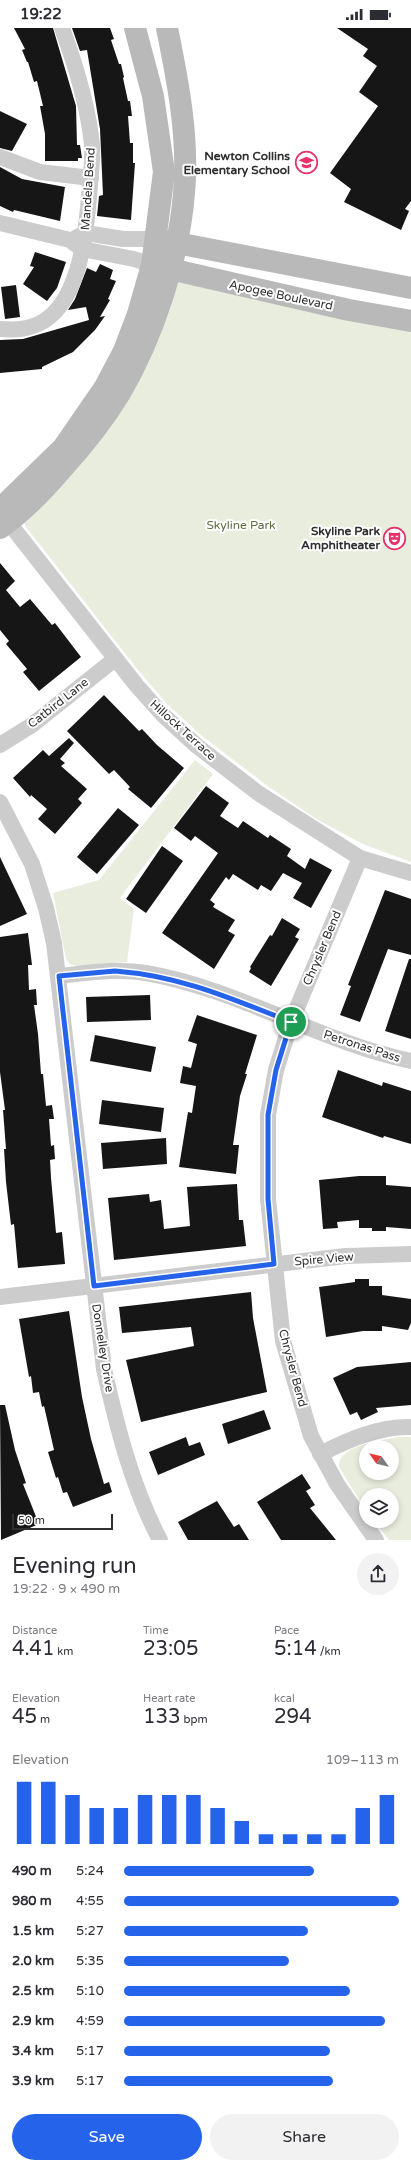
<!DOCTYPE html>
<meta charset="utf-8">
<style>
body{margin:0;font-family:"Varela Round",sans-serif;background:#f2f2f3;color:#2b2b33;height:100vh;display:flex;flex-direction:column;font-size:15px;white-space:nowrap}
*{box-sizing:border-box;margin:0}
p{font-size:13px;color:#7c7c81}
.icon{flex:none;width:22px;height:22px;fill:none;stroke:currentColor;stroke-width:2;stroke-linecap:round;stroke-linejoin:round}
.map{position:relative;height:1512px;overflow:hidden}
.side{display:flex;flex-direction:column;background:#fff;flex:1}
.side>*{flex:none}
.needle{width:26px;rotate:304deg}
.tools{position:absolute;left:359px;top:1412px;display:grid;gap:8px}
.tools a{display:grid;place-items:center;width:40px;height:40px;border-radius:50%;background:#fff;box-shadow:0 2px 6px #0003;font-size:20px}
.scale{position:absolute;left:12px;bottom:10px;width:101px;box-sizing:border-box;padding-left:4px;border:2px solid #2f2f2f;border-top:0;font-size:11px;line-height:14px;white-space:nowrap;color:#2f2f2f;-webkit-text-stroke:3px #fff;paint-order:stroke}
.pin{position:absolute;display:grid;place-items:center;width:34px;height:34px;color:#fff;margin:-17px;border:2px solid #fff;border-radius:50%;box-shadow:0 1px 4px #0007}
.round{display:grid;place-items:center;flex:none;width:42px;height:42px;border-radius:21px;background:#f2f2f3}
.summary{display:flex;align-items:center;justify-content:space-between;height:68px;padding:0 12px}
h1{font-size:22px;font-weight:600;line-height:30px}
.figures{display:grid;grid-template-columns:repeat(3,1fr);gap:6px;height:68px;padding:4px 12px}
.figures div{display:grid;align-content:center}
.figures b{font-size:20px;font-weight:600}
.figures small{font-size:11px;font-weight:400}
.figures p{font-size:11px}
.chart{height:112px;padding:8px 12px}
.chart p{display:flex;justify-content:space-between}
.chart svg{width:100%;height:72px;margin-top:4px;stroke:#2563eb;stroke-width:6}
.action{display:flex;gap:8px;margin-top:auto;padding:8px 12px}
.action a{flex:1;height:46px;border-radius:24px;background:#2563eb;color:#fff;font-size:16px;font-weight:600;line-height:46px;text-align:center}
.action a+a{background:#f2f2f3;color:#2b2b33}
ul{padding:0 12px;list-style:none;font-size:13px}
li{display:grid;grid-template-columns:64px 48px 1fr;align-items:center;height:30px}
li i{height:10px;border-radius:5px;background:#2563eb}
.status{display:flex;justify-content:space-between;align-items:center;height:28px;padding:0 20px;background:#fff;direction:ltr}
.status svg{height:11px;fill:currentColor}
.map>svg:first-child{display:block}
.green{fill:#e9eddd;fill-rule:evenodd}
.building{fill:#161616}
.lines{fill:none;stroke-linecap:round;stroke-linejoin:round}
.street{stroke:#ccc;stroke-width:16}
.secondary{stroke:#b9b9b9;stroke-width:22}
.route-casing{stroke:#fff;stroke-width:8}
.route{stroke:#2563eb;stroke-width:5}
.labels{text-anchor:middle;stroke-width:4;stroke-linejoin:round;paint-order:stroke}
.poi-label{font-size:12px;font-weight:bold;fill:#2f2f2f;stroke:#fff;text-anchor:end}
.street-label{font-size:12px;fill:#2f2f2f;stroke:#fff}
.park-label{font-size:12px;fill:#5d6c3c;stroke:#fff}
</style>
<div class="status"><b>19:22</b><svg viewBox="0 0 49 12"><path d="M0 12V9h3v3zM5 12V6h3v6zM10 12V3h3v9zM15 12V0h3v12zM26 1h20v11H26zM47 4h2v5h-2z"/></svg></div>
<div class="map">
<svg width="411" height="1512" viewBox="0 0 411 1512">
<rect width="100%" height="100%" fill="#fff"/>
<!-- green -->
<g class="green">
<path d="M 180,254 L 411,300 L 411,834 L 363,816 L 318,792 L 269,759 L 202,708 L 167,676 L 138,642 L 26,499 L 24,494 L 175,255 Z"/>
<path d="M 195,732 L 213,746 L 120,870 L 134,881 L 127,934 L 78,938 C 69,937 67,935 65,926 L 53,865 L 99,852 Z"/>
<path d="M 398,1409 L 411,1409 L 411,1512 L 389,1512 L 374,1493 L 392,1493 L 392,1467 L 366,1467 L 366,1483 L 339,1439 C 337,1417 381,1413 398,1409 ZM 366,1419 L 392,1419 L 392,1445 L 366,1445 Z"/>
</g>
<!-- building -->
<g class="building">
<path d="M 14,0 L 53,0 L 76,78 L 77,117 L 80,117 L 82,130 L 78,130 L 78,133 L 45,133 L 45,106 L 40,78 L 43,78 L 37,53 L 34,54 L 28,34 L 27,34 L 22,22 L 25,21 Z"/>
<path d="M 72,0 L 110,0 L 114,11 L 111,12 L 119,36 L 121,36 L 124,49 L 123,50 L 128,73 L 130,73 L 132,88 L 128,88 L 130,115 L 133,115 L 133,135 L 135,135 L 131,192 L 97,188 L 99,168 L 103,167 L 100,101 L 87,22 L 80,23 Z"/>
<path d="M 337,0 L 411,0 L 411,173 L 405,181 L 409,183 L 401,202 L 344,174 L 351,161 L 330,145 L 378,78 L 359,64 L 377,38 L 363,28 L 368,21 Z"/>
<path d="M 0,83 L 27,96 L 12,123 L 0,120 Z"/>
<path d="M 0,139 L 22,151 L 65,159 L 60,193 L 14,182 L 13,184 L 0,178 Z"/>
<path d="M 35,224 L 66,234 L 57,260 L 47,273 L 23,256 L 34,239 L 30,238 Z"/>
<path d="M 100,236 L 113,242 L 110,251 L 116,253 L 108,271 L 110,272 L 100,289 L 105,288 L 95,302 L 73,324 L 42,339 L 42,341 L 0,345 L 0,312 L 23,311 L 89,292 L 86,279 L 68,282 L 75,271 L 87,240 L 96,244 Z"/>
<path d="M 16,257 L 20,289 L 5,291 L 1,259 Z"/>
<path d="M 0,535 L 15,553 L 6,562 L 20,579 L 30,571 L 52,597 L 55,595 L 81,629 L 39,663 L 23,644 L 27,641 L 6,616 L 9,613 L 0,602 Z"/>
<path d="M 104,667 L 139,703 L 142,701 L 157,717 L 184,740 L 151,780 L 128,761 L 130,759 L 114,742 L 109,746 L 67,703 Z"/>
<path d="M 69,710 L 74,715 L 60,731 L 65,735 L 61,738 L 87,761 L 78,771 L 82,775 L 55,806 L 38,791 L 47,781 L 31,767 L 30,769 L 13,750 L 43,722 L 49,728 Z"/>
<path d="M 206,758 L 229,775 L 220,788 L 238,800 L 243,793 L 268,810 L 270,807 L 291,821 L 287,828 L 305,841 L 310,830 L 332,842 L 311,880 L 293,870 L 302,855 L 283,845 L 271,863 L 261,857 L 258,862 L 233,846 L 229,852 L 226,849 L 210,872 L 215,876 L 213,879 L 235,892 L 228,903 L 235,907 L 214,941 L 162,905 L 218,825 L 195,808 L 191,813 L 174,800 Z"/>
<path d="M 118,780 L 139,797 L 97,846 L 77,829 Z"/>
<path d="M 162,818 L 183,833 L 146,885 L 126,871 Z"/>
<path d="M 0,829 L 27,886 L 0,898 Z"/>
<path d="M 385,862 L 411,871 L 411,927 L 388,921 L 360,994 L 340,987 L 351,958 L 348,957 Z"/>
<path d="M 282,890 L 300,901 L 295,909 L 299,911 L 271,958 L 249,944 L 251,940 L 250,939 L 270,907 L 272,908 Z"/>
<path d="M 28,905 L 32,937 L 28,937 L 29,962 L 36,961 L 37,977 L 34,977 L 38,1006 L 41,1046 L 43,1046 L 46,1078 L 52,1077 L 54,1091 L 49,1091 L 51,1118 L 54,1117 L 55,1131 L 50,1132 L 51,1150 L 56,1205 L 62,1204 L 65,1236 L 18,1240 L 14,1196 L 11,1197 L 6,1154 L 4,1121 L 6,1121 L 3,1082 L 5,1082 L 0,1044 L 0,909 Z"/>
<path d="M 409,931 L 411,931 L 411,1011 L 385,1003 Z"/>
<path d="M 150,967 L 151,992 L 87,994 L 86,969 Z"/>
<path d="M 197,987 L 257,1007 L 245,1046 L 247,1046 L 240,1068 L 233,1117 L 239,1117 L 236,1146 L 179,1139 L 188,1084 L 192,1085 L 196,1058 L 180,1055 L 183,1038 L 191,1040 L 197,1016 L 188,1013 Z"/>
<path d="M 95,1007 L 156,1019 L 151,1044 L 90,1033 Z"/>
<path d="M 338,1042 L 382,1058 L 383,1054 L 411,1063 L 411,1116 L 384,1108 L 383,1110 L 322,1089 Z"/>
<path d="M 102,1072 L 164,1080 L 161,1104 L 99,1096 Z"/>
<path d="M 166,1110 L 167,1136 L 103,1141 L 101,1115 Z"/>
<path d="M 359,1148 L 386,1148 L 386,1157 L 411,1159 L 411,1201 L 386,1199 L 386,1203 L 372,1203 L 372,1200 L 359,1200 L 359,1192 L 337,1194 L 338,1200 L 323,1201 L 319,1152 Z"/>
<path d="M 237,1156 L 239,1192 L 243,1192 L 246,1218 L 114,1232 L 108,1170 L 149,1166 L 150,1174 L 161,1172 L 164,1201 L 190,1198 L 187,1159 Z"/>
<path d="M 355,1251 L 369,1251 L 369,1258 L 382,1258 L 382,1267 L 411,1271 L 411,1295 L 408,1302 L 382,1298 L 382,1303 L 363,1303 L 326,1309 L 319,1259 L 355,1254 Z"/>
<path d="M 251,1264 L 253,1290 L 267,1364 L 141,1394 L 126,1332 L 194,1318 L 191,1299 L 122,1305 L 119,1279 Z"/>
<path d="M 69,1283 L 82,1369 L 91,1411 L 104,1456 L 109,1454 L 112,1464 L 73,1479 L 67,1464 L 63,1465 L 58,1449 L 56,1450 L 48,1424 L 54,1422 L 44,1378 L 42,1379 L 39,1364 L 33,1365 L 31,1348 L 29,1349 L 19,1291 Z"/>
<path d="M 411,1334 L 411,1377 L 376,1380 L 378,1384 L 361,1392 L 357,1384 L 350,1387 L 333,1350 L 357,1339 Z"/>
<path d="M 0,1377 L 5,1377 L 15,1422 L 26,1455 L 23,1456 L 39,1496 L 1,1512 Z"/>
<path d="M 264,1382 L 271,1401 L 228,1416 L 222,1396 Z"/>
<path d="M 186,1409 L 189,1418 L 200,1414 L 205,1427 L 158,1447 L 149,1424 Z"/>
<path d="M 302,1446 L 311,1460 L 306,1463 L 315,1477 L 310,1480 L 336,1512 L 281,1512 L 257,1474 Z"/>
<path d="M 217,1473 L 234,1499 L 239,1496 L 249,1512 L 188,1512 L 178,1494 Z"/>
</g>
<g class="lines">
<!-- street -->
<g class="street">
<path d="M 0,129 L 40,144 L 91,150"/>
<path d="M 0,195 L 70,212 L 82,221 L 134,231 L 152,237"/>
<path d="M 77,209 L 86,205 L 123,211 L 156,211"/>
<path d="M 0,301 C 16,302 29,302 44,293 C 82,269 87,197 90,157 C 91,144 93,130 92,117 C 88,77 76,38 62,0"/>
<path d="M 2,486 L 137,658 L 163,687 L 197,718 L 258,765 L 360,830 L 411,845"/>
<path d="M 0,717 L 32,697 L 115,631"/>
<path d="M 0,774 L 32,836 L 46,880 L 54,915 L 104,1341 C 117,1399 132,1459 160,1512"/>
<path d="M 360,830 L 291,994 L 276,1042 L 268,1087 L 268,1171 L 283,1313 L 311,1408 L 337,1456 L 376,1512"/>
<path d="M 59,948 C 88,945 117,940 146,945 C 238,961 320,1014 411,1033"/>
<path d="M 0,1269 L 346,1228 L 411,1226"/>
<path d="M 320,1426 C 348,1412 379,1398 411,1399"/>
</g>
<!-- secondary -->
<g class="secondary">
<path d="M 161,212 L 411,260"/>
<path d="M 157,238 L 349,282 L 411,293"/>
<path d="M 0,481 L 63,420 L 105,359 L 124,323 L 138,286 L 152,237 L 164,144 L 153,68 L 135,0"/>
<path d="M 0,500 C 23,484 43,463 61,442 C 83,418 103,393 120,365 C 153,309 179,230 184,165 C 189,110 178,54 167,0"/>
</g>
</g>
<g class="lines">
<defs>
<path id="route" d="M 115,943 C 181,948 230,970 291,994 L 276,1042 L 268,1087 L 268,1171 L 274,1236 L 94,1258 L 59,948 Z"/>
</defs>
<!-- route casing -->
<use href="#route" class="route-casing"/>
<!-- route -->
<use href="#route" class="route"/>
</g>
<!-- icons -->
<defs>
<symbol id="school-ring" viewBox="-11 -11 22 22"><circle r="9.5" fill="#fff" stroke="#e63268" stroke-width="1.5"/><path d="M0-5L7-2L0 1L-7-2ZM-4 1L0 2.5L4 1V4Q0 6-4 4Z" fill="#e63268"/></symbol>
<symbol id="theatre-ring" viewBox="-11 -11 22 22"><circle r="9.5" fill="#fff" stroke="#e63268" stroke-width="1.5"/><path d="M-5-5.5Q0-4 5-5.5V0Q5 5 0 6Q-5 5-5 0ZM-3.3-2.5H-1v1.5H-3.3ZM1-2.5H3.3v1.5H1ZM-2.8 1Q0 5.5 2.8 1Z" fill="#e63268"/></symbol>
</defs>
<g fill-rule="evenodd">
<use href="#school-ring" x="294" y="122" width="25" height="25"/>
<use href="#theatre-ring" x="382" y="498" width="25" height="25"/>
</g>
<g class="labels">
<!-- poi labels -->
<g class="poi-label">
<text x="290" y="132">Newton Collins<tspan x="290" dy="14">Elementary School</tspan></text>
<text x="380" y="507">Skyline Park<tspan x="380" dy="14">Amphitheater</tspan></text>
</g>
<!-- street labels -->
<g class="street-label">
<text transform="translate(88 161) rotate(-86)" y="4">Mandela Bend</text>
<text transform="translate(281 267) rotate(12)" y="4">Apogee Boulevard</text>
<text transform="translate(58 675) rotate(-38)" y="4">Catbird Lane</text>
<text transform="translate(183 702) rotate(42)" y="4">Hillock Terrace</text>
<text transform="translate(322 920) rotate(-67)" y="4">Chrysler Bend</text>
<text transform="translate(362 1018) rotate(18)" y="4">Petronas Pass</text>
<text transform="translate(324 1231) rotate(-5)" y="4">Spire View</text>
<text transform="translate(103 1320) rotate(81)" y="4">Donnelley Drive</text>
<text transform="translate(293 1340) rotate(75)" y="4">Chrysler Bend</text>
</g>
<!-- park labels -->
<g class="park-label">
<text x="241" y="501">Skyline Park</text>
</g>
</g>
</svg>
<div class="tools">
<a><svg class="needle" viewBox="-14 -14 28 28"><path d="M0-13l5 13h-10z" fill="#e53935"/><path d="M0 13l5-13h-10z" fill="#7c7c81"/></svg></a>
<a><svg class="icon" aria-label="layers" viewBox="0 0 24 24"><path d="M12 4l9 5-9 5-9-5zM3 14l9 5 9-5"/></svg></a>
</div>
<div class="scale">50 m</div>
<div class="pin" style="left:291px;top:994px;background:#1e9e55"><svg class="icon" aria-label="arrive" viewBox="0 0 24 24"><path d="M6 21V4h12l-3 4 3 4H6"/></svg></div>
</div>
<section class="side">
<div class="summary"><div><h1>Evening run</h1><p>19:22 · 9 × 490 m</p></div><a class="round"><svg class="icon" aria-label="share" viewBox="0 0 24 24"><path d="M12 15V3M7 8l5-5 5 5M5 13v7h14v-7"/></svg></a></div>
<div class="figures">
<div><p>Distance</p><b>4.41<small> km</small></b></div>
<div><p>Time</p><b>23:05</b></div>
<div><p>Pace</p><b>5:14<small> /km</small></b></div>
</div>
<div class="figures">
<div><p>Elevation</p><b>45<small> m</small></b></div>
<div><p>Heart rate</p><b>133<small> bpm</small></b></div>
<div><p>kcal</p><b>294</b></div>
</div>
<div class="chart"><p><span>Elevation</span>109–113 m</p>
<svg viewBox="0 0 160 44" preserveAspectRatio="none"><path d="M5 44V6M15 44V6M25 44V14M35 44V22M45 44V22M55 44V14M65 44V14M75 44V14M85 44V22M95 44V30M105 44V38M115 44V38M125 44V38M135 44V38M145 44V22M155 44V14"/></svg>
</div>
<ul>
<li><b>490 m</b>5:24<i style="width:69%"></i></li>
<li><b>980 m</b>4:55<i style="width:100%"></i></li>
<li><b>1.5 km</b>5:27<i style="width:67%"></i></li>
<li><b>2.0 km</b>5:35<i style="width:60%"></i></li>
<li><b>2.5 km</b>5:10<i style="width:82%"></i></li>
<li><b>2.9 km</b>4:59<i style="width:95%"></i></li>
<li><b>3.4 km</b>5:17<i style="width:75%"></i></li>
<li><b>3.9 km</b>5:17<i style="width:76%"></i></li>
</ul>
<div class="action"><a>Save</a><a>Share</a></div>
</section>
